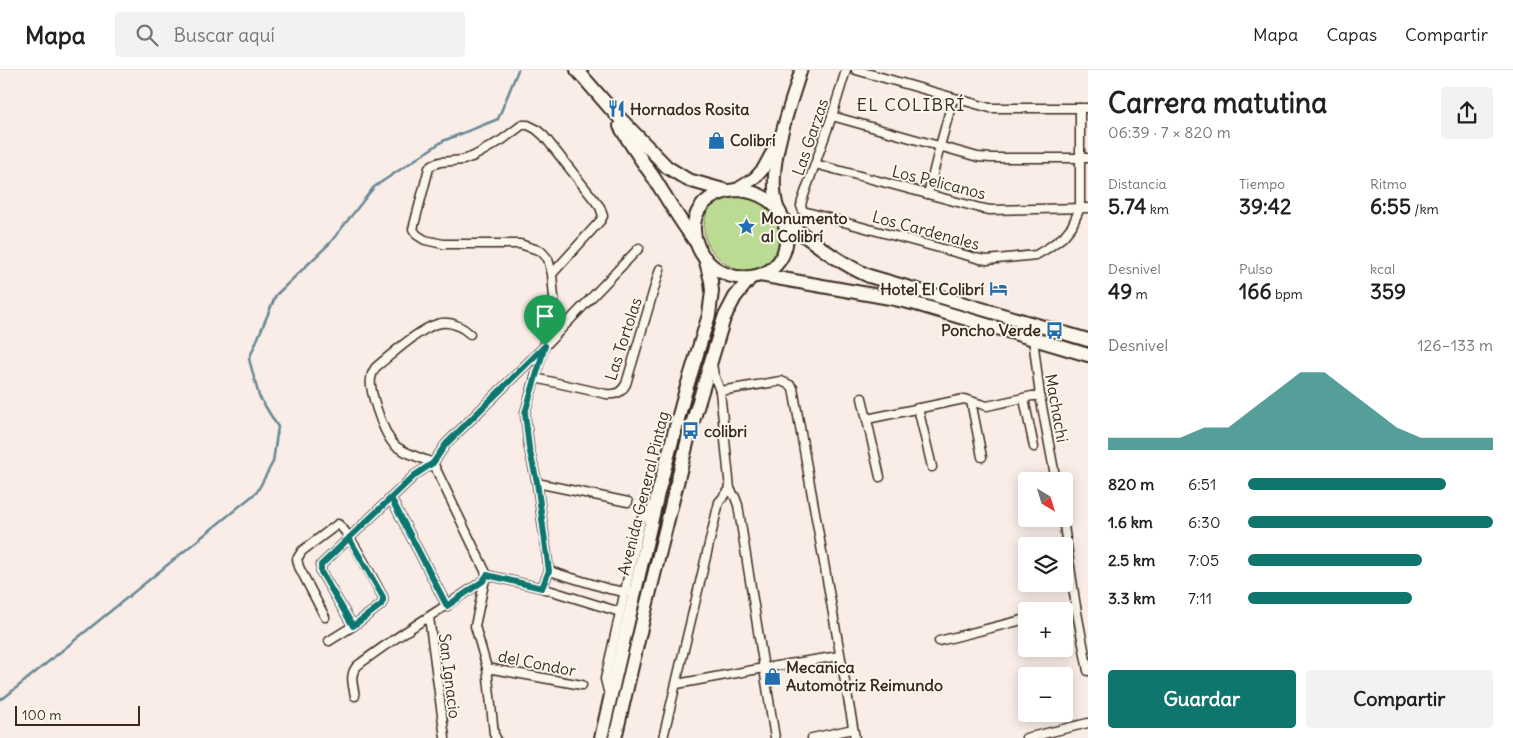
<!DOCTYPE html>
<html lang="es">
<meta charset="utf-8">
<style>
body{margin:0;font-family:Delius,sans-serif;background:#f2f2f2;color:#202124;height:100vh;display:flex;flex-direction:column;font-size:19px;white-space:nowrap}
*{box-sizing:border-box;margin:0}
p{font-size:16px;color:#757577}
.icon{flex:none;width:28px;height:28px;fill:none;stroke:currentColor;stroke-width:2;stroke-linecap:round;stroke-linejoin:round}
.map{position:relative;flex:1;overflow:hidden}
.sheet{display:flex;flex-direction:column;background:#fff;width:425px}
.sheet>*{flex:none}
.needle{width:32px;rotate:142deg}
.buttons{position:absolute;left:1018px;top:402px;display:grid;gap:10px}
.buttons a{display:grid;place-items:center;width:55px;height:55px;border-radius:5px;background:#fff;box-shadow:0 2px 12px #0003;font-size:25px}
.scale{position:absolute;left:15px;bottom:12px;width:125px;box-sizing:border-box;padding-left:5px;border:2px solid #3b2a1e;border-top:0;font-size:14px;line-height:18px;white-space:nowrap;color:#3b2a1e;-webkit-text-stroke:4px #fbf7ec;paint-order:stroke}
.pin{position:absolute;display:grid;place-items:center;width:42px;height:42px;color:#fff;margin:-51px -21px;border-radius:50% 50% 50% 0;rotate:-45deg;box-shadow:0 0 5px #0007}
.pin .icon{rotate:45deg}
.round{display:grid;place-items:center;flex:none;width:52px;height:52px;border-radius:5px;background:#f2f2f2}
.head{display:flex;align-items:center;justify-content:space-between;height:85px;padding:0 20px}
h1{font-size:28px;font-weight:700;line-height:38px}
.metrics{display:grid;grid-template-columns:repeat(3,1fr);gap:8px;height:85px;padding:5px 20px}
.metrics div{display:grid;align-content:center}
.metrics b{font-size:21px;font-weight:700}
.metrics small{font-size:14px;font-weight:400}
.metrics p{font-size:14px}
.chart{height:140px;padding:10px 20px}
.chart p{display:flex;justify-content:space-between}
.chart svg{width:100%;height:90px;margin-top:5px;fill:#0f766e;opacity:.7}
.cta{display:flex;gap:10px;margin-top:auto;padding:10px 20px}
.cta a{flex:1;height:58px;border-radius:5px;background:#0f766e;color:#fff;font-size:20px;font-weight:700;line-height:58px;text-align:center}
.cta a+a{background:#f2f2f2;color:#202124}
ul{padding:0 20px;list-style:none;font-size:16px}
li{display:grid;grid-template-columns:80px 60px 1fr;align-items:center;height:38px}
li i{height:12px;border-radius:6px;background:#0f766e}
header{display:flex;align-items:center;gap:30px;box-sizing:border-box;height:70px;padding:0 25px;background:#fff;border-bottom:1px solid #e0e0e0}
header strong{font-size:24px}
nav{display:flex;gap:28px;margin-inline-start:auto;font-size:18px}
.search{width:350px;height:45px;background:#f2f2f2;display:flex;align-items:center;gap:12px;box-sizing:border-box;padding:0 18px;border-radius:5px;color:#757577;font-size:19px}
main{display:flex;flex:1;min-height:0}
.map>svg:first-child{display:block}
.green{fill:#bbdb94;stroke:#7b8259}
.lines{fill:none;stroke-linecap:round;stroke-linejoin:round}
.stream{stroke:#668995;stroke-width:2.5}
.minor-casing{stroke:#3b2a1e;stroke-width:11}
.secondary-casing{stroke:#3b2a1e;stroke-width:15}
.trunk-casing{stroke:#3b2a1e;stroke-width:16}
.minor{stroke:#fbf7ec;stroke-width:8}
.secondary{stroke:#fbf7ec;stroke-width:11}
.trunk{stroke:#fbf7ec;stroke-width:12}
.route-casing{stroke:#fff;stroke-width:10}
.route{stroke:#0f766e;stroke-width:6}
.labels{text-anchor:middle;stroke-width:4;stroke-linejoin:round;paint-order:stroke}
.poi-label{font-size:16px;font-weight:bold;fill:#3b2a1e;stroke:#fbf7ec;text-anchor:start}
.street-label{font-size:16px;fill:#3b2a1e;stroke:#fbf7ec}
.neighbourhood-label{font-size:18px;letter-spacing:1px;fill:#3b2a1e;stroke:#fbf7ec}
</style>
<header>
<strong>Mapa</strong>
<div class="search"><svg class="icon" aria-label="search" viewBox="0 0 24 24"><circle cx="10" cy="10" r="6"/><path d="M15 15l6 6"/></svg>Buscar aquí</div>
<nav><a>Mapa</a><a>Capas</a><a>Compartir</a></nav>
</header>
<main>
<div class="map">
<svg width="1088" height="668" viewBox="0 0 1088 668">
<rect width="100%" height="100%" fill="#faece7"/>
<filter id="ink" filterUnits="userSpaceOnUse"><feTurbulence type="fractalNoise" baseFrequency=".02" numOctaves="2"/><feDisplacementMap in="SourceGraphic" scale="10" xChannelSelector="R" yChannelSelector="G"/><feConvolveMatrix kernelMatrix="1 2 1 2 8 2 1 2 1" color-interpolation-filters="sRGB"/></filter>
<g filter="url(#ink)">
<!-- green -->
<path class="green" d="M 735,127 C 805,131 782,222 731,197 C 722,192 712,183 707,173 C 700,157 705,133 724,128 C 727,127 732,128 735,127 Z"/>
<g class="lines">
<!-- stream -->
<path class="stream" d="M 0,629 L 5,627 L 257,422 L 273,392 L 278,357 L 259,326 L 249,289 L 276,225 L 330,173 L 374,117 L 443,71 L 498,49 L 518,0"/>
<defs>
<g id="minor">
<path d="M 846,0 L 832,46 L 802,131 L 801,136 L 803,141 L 980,189 L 987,190 L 1036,185 L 1048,178 L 1063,167 L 1072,156 L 1080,138 L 1080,38"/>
<path d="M 856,0 L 990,38 L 1088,38"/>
<path d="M 832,46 L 978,87 L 991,88 L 1088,88"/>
<path d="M 815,94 L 980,138 L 990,140 L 1088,138"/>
<path d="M 928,124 L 940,76 L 953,29"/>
<path d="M 470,264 C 461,256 450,250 437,254 C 419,259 391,285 376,297 C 372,302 370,309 371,316 C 373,330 385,369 397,377 C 407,384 421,388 433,393 L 487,505"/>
<path d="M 1033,268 L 1040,326 L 1056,411"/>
<path d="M 712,294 L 714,305 L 720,321 L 730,419 L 735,427 L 738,435 L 775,668"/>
<path d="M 535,308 L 606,324 C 616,325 621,323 626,314 L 660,199"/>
<path d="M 720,321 L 781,311 L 790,315 L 793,318 L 855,668"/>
<path d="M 862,328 L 880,407"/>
<path d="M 1024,329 L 1034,377"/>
<path d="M 971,331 L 982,387"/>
<path d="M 918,338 L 932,397"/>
<path d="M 867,349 L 964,329 L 987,336 L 1032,326 L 1040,326"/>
<path d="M 537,413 L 628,432"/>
<path d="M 391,428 L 447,536"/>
<path d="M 1063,449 L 1076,537 L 1088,601"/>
<path d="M 549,501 L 609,519 L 625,522"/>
<path d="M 487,505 L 542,518 L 620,542"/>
<path d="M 485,509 L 475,556 L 487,598 L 494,664 L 496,668"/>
<path d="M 542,518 L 549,501 L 537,413 L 529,378 L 525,343 L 552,249 L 554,228 L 552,204 L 548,189 L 541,181 L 520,174 L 443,174 L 425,170 L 417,165 L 413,159 L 429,98 L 432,95 L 440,92 L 463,90 L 474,86 L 502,70 L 522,55 L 528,55 L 536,59 L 544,66 L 600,137 L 603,146 L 601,150 L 552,204"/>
<path d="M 1057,541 L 1076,537"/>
<path d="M 325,547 L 299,497 L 297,489 L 302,481 L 338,454 C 349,461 375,513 383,527 L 383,531 L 381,535 L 353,556 L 329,571"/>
<path d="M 429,547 L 445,668"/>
<path d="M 353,556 L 321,502 L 321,495 L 415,405 L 433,393 L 446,374 L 545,276 L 639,178"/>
<path d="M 939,571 L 1026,549"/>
<path d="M 487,598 L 582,615"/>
<path d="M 677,614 L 764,598 L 839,586"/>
<path d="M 609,625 L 605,609 L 641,450 L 644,446 L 654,436"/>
<path d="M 355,626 C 353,615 349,605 357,596 C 397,565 441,540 483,511"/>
<path d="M 663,668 L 719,432 L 730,419"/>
<path d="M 812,668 L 853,659"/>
<path d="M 1026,668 L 1088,653"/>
</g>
<g id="secondary">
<path d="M 736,120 L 755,108 L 763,99 L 776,75"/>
<path d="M 778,139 C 765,99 789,40 801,0"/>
</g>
<g id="trunk">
<path d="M 577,0 L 610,38 L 667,97 L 688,110 L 727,121"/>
<path d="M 620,56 C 630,74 642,91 654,108 C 667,129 680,151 695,171"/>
<path d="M 736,120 C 751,120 770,127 779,141 C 796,168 784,203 751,207 C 695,215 664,128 736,120 Z"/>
<path d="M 783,150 C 811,170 837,192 869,206 L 1088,270"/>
<path d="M 760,205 L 890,228 L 916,234 L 1088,285"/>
<path d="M 601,668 L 658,423 L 685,323 L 709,245 L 712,221 L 711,211 L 705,188"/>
<path d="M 615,668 L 645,541 L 690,361 L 724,248 L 735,227 L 751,207"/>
</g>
</defs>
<!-- minor casing -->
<use href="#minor" class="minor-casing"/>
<!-- secondary casing -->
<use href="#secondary" class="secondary-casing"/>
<!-- trunk casing -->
<use href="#trunk" class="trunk-casing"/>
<!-- minor -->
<use href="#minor" class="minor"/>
<!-- secondary -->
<use href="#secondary" class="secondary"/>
<!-- trunk -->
<use href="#trunk" class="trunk"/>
</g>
</g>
<g class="lines" filter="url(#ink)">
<defs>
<path id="route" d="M 545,276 L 446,374 L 433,393 L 415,405 L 321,495 L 321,502 L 353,556 L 381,535 L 383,531 L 383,527 L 349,468 L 391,428 L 447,536 L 483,511 L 487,505 L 542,518 L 549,501 L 537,412 L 529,378 L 525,343 L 545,276"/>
</defs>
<!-- route casing -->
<use href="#route" class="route-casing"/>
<!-- route -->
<use href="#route" class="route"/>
</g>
<!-- icons -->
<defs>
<symbol id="restaurant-bare" viewBox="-9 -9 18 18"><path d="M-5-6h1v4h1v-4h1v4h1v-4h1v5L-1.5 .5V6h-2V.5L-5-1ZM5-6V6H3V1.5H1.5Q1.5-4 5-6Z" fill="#1f6fb2" stroke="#fbf7ec" stroke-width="2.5" paint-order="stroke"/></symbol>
<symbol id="shop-bare" viewBox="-9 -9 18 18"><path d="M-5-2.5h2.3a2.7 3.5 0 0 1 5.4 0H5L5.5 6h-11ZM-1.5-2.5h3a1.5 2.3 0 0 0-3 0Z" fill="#1f6fb2" stroke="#fbf7ec" stroke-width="2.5" paint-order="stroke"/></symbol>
<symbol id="sight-bare" viewBox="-9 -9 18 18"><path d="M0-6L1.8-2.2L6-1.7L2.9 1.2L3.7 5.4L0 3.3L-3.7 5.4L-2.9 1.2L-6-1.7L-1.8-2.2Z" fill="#1f6fb2" stroke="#fbf7ec" stroke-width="2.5" paint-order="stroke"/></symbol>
<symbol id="hotel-bare" viewBox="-9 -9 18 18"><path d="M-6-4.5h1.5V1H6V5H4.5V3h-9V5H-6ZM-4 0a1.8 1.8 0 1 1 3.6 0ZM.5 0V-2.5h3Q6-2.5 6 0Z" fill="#1f6fb2" stroke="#fbf7ec" stroke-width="2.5" paint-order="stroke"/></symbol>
<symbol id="bus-bare" viewBox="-9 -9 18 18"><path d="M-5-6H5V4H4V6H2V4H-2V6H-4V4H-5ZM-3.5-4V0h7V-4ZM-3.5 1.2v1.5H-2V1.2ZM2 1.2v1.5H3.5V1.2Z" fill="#1f6fb2" stroke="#fbf7ec" stroke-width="2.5" paint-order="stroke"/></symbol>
</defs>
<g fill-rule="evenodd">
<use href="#restaurant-bare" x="604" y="26" width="25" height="25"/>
<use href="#shop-bare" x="704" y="58" width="25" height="25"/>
<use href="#sight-bare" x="734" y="144" width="25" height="25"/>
<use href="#hotel-bare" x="986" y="206" width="25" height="25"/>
<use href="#bus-bare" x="1042" y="248" width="25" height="25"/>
<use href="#bus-bare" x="678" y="348" width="25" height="25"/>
<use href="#shop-bare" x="760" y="594" width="25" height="25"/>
</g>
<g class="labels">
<!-- poi labels -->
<g class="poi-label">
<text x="630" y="45">Hornados Rosita</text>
<text x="730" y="76">Colibrí</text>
<text x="761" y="154">Monumento<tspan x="761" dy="18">al Colibrí</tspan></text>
<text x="984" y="225" text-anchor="end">Hotel El Colibrí</text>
<text x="1041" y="266" text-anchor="end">Poncho Verde</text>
<text x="704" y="367">colibri</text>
<text x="786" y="603">Mecanica<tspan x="786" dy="18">Automotriz Reimundo</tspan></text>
</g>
<!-- street labels -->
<g class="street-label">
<text transform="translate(810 67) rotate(-71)" y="6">Las Garzas</text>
<text transform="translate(939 112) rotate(14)" y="6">Los Pelicanos</text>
<text transform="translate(926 160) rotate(15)" y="6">Los Cardenales</text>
<text transform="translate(623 269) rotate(-72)" y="6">Las Tortolas</text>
<text transform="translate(1057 338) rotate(80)" y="6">Machachi</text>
<text transform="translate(643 423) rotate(-76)" y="6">Avenida General Pintag</text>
<text transform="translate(537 593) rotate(11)" y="6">del Condor</text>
<text transform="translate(450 606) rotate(83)" y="6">San Ignacio</text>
</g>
<!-- neighbourhood labels -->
<g class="neighbourhood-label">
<text x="911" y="41">EL COLIBRÍ</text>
</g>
</g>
</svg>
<div class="buttons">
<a><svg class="needle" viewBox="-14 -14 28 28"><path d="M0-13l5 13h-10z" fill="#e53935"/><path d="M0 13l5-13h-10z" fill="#757577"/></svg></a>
<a><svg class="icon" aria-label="layers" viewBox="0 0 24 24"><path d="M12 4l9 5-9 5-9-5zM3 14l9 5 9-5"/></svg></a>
<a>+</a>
<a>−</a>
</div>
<div class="scale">100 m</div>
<div class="pin" style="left:545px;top:276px;background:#1e9e55"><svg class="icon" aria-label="arrive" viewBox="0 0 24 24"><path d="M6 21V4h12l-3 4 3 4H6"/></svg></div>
</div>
<section class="sheet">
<div class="head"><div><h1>Carrera matutina</h1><p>06:39 · 7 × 820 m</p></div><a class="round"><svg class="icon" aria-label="share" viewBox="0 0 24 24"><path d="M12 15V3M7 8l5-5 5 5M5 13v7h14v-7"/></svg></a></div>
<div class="metrics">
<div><p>Distancia</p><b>5.74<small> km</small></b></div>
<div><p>Tiempo</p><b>39:42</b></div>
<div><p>Ritmo</p><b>6:55<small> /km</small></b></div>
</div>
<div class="metrics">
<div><p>Desnivel</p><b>49<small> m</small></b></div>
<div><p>Pulso</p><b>166<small> bpm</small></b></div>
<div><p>kcal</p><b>359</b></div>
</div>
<div class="chart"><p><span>Desnivel</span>126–133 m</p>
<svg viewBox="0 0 160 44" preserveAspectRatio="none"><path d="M0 44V38L10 38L20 38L30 38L40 33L50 33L60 24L70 15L80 6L90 6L100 15L110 24L120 33L130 38L140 38L150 38L160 38V44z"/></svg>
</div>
<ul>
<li><b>820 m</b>6:51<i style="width:81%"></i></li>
<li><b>1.6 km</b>6:30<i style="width:100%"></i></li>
<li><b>2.5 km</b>7:05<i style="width:71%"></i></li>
<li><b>3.3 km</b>7:11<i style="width:67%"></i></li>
</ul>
<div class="cta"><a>Guardar</a><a>Compartir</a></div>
</section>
</main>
